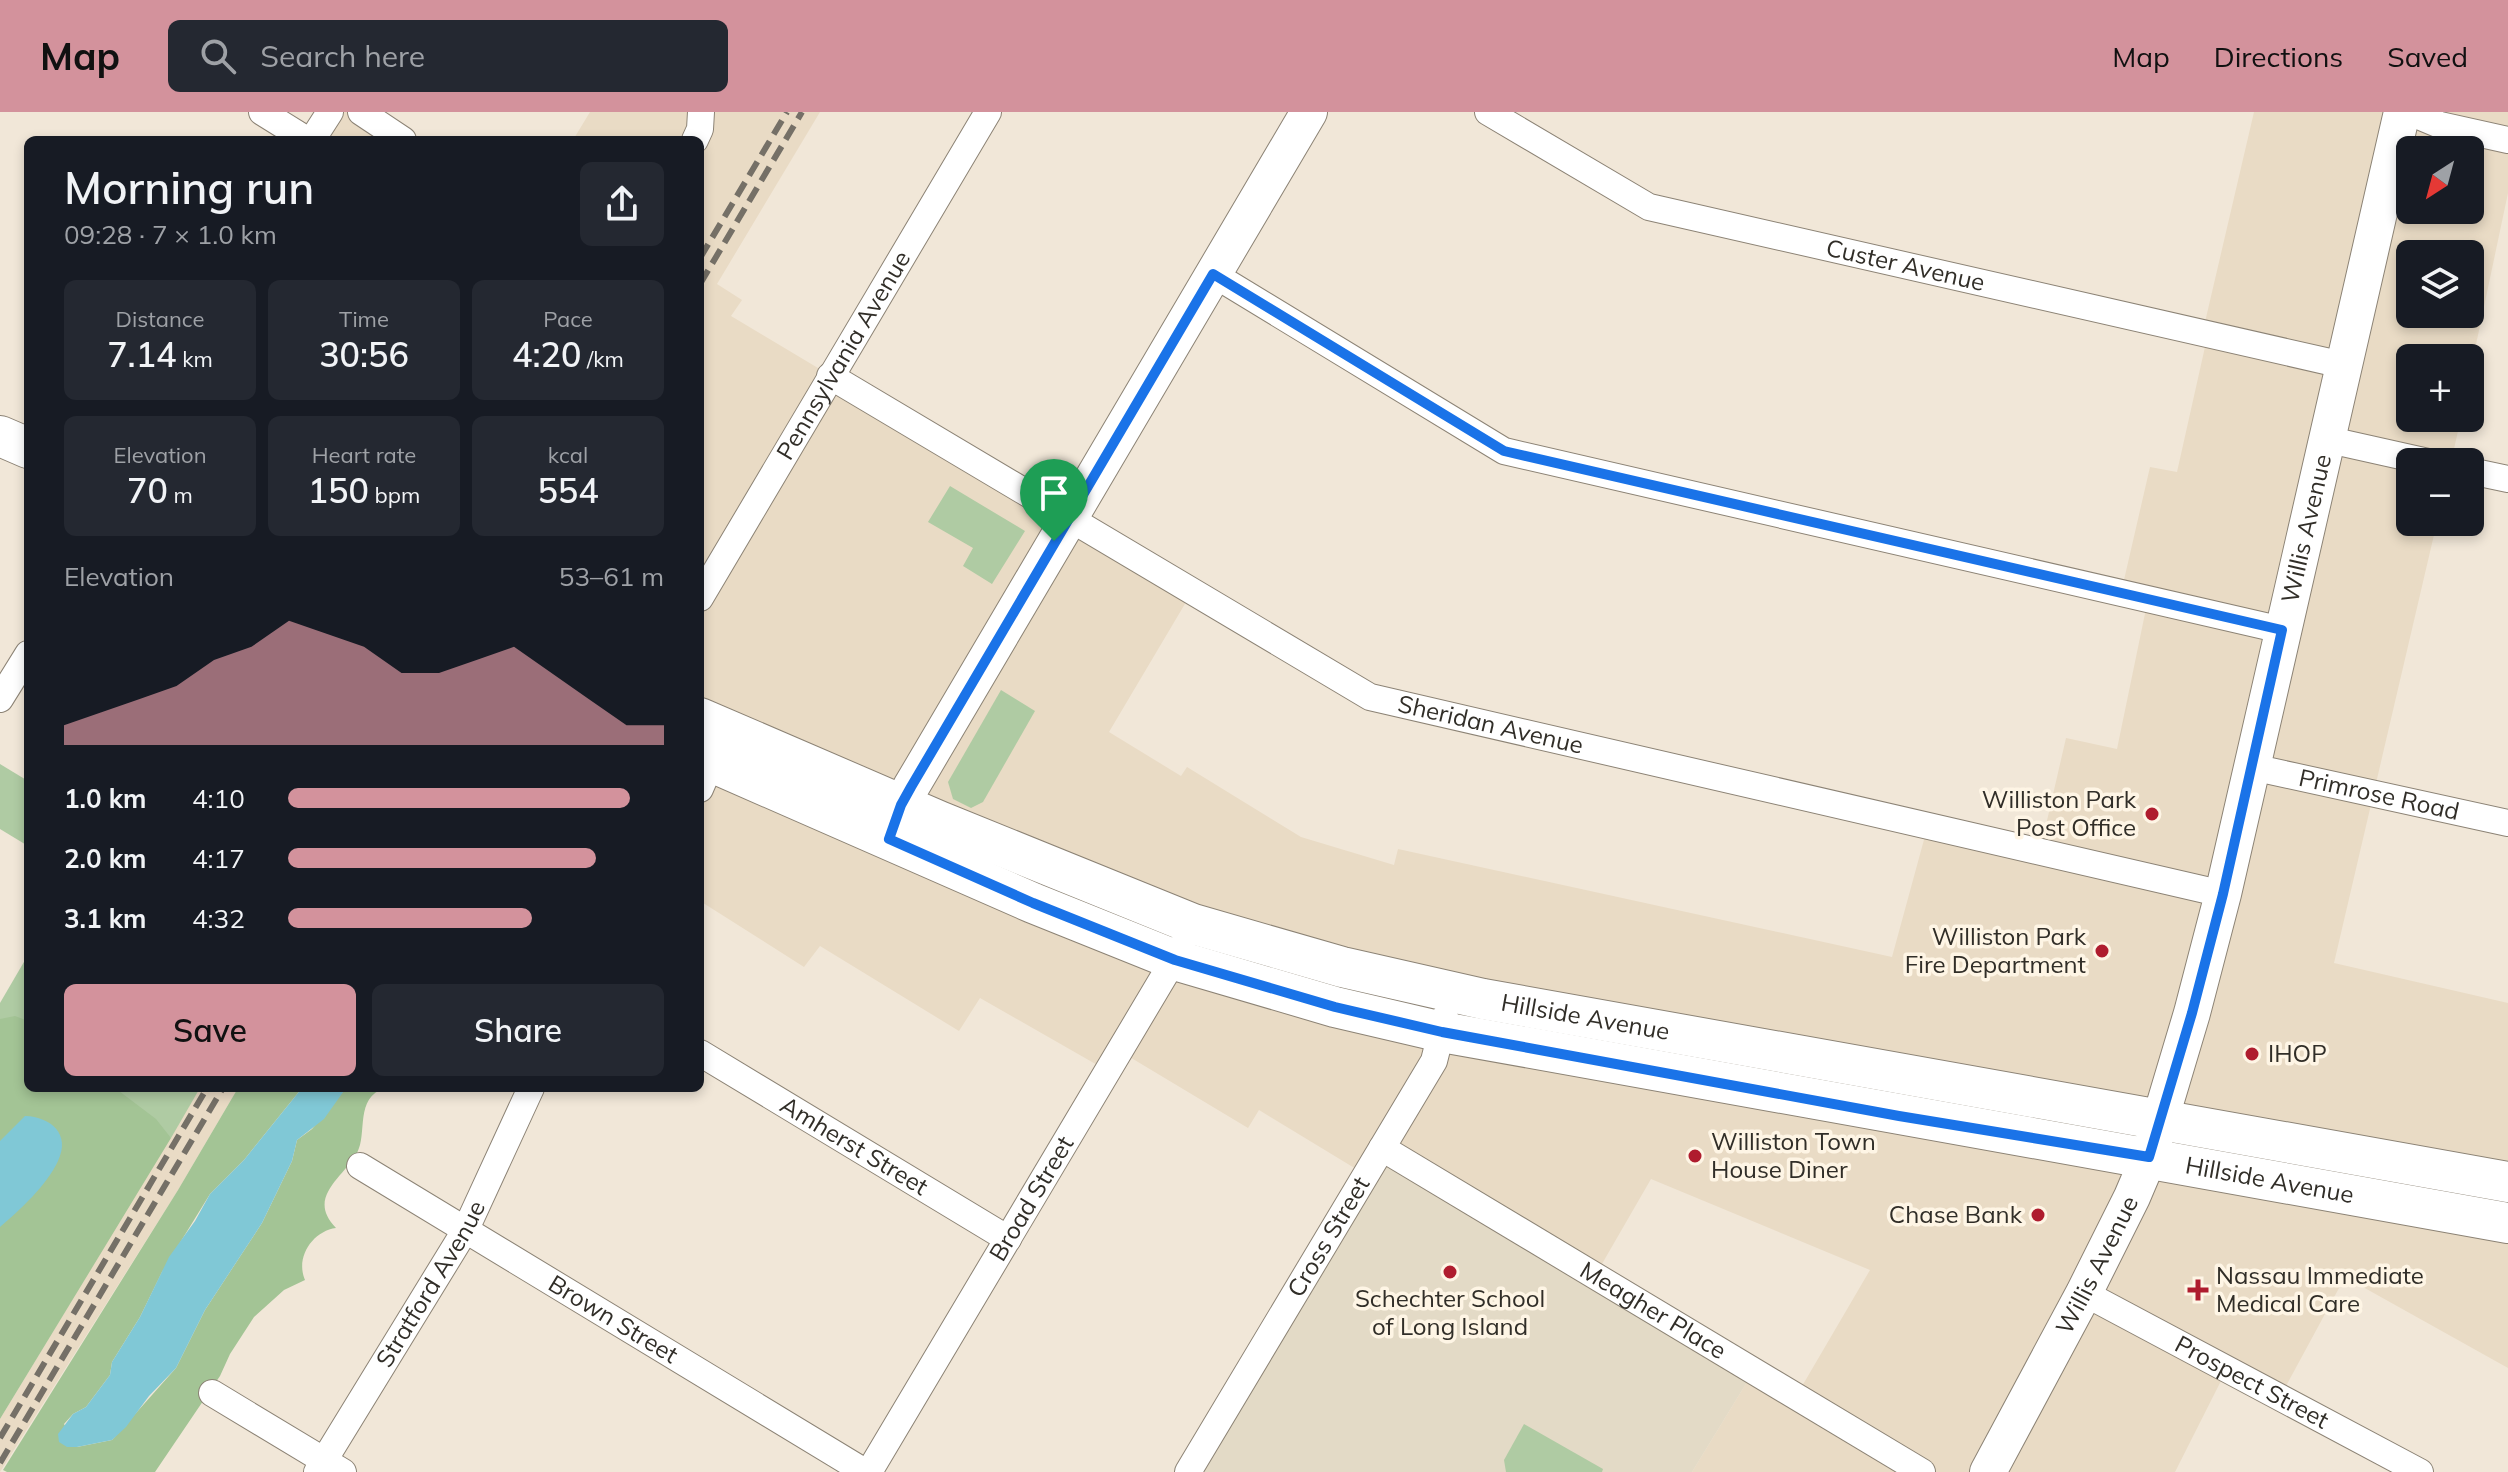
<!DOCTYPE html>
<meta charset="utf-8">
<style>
body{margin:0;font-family:Mulish,sans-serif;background:#242831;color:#f1f3f6;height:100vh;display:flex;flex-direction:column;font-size:30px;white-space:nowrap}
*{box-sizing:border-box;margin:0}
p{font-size:26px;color:#9ea1a6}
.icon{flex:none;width:44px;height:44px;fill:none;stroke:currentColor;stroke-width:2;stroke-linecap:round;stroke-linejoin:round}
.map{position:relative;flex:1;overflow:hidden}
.panel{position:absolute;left:24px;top:24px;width:680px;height:956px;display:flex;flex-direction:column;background:#171b24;border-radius:12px;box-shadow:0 4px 12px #0003}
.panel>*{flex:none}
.needle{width:52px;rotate:216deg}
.controls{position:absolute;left:2396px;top:24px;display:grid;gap:16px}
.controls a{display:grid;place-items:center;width:88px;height:88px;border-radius:12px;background:#171b24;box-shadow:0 4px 12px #0003;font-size:40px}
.pin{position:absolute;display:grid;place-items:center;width:68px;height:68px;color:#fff;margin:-82px -34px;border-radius:50% 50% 50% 0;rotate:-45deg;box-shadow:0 0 8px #0007}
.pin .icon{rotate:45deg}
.round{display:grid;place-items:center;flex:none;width:84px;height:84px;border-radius:12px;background:#242831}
.overview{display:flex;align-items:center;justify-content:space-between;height:136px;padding:0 40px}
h1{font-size:44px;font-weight:600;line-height:60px}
.metrics{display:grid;grid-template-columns:repeat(3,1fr);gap:12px;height:136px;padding:8px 40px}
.metrics div{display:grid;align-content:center;border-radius:12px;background:#242831;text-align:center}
.metrics b{font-size:34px;font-weight:600}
.metrics small{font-size:22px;font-weight:400}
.metrics p{font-size:22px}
.chart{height:224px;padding:16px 40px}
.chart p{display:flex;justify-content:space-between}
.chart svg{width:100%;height:144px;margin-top:8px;fill:#d3929c;opacity:.7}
.primary-button{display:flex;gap:16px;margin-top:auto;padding:16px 40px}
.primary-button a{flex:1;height:92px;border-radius:12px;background:#d3929c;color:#111;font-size:32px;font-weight:600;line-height:92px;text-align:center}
.primary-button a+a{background:#242831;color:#f1f3f6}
ul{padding:0 40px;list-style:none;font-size:26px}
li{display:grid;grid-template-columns:128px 96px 1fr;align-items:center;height:60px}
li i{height:20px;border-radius:10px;background:#d3929c}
header{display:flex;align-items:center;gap:48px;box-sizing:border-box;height:112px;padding:0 40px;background:#d3929c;color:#111}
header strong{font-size:38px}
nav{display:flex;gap:44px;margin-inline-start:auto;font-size:28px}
.search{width:560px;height:72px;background:#242831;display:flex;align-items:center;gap:20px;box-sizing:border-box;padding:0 28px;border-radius:12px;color:#9ea1a6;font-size:30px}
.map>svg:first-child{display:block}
.built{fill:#e9dbc5;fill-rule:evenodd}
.education{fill:#e3dac6}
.green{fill:#afcba3}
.forest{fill:#a3c495}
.water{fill:#80c8d6}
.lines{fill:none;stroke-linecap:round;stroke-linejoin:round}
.street-casing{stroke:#8c8375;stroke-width:28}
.secondary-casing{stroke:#8c8375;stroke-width:38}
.primary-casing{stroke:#8c8375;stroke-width:42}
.street{stroke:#fff;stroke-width:26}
.secondary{stroke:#fff;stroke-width:36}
.primary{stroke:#fff;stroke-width:40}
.rail{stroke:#757067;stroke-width:6;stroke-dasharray:16 8;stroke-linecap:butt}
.route-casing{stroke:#fff;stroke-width:16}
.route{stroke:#1a73e8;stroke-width:10}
.poi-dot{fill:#af1c2e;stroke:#fef5e5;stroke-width:3}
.labels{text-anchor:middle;stroke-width:7;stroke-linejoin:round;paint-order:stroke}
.street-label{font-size:24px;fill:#312e28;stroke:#fef5e5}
.poi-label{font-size:24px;fill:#312e28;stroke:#fef5e5;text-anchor:end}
</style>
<header>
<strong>Map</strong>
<div class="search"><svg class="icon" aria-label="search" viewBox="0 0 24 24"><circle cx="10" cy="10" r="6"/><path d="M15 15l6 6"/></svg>Search here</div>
<nav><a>Map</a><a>Directions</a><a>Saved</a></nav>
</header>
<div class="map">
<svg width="2508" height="1360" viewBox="0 0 2508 1360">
<rect width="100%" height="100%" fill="#f1e7d8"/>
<!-- built -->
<g class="built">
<path d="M 334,0 L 351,0 L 394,28 L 317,28 Z"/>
<path d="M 590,0 L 820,0 L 717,172 L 742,188 L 731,204 L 1192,480 L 1109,620 L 1181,664 L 1187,655 L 1301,725 L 1394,753 L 1398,737 L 1892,845 L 1928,713 L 2040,739 L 2066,626 L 2117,637 L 2148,487 L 2121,481 L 2150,355 L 2177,360 L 2207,226 L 2202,223 L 2254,0 L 2508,0 L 2508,81 L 2470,261 L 2470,246 L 2410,246 L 2410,306 L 2461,306 L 2451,350 L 2410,350 L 2410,410 L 2437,410 L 2334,851 L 2508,891 L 2508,1256 L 2345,1165 L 2280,1285 L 2227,1257 L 2175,1360 L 1692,1360 L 1755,1257 L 1798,1281 L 1870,1158 L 1651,1067 L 1595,1164 L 1366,1063 L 1259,998 L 1248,1016 L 1118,938 L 1106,958 L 980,886 L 959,919 L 820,834 L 804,855 L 700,789 L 700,28 L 573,28 ZM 2410,38 L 2470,38 L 2470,98 L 2410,98 ZM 2410,142 L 2470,142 L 2470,202 L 2410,202 Z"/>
<path d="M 200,976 L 238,976 L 178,1078 L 0,1360 L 0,1307 Z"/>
</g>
<!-- education -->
<path class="education" d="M 1382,1036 L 1755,1257 L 1692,1360 L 1188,1360 Z"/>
<!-- green -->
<g class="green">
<path d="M 950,374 L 1025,419 L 992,472 L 963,454 L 973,436 L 928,410 Z"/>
<path d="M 1001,578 L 1035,599 L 983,690 L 971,696 L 953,687 L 948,670 Z"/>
<path d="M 0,652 L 28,669 L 28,734 L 0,717 Z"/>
<path d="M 28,843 L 28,939 L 0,922 L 0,891 Z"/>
<path d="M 89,976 L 200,976 L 171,1026 Z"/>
<path d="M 1524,1312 L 1603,1357 L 1602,1360 L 1506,1360 L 1504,1348 Z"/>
</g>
<!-- forest -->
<g class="forest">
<path d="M 15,904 L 28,909 L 28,976 L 115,976 L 156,1007 L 171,1026 L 0,1307 L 0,907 Z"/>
<path d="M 238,976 L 302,976 L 244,1048 L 210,1082 L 162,1160 L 140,1205 L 112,1250 L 110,1263 L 86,1295 L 73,1302 L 64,1312 L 77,1335 L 112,1328 L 176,1256 L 205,1198 L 262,1111 L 292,1049 L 297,1028 L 312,1017 L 346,976 L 385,976 C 354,986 368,1021 357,1041 C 343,1066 306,1085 336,1116 C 313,1119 295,1145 305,1168 L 284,1178 L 254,1205 L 230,1242 L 220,1264 L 155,1360 L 7,1360 L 3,1358 L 178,1078 Z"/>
</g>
<!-- water -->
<g class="water">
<path d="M 302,976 L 346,976 L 324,1007 L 297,1028 L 292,1049 L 262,1111 L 205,1198 L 176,1256 L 149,1284 L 126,1315 L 112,1328 L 77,1335 L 67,1335 L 59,1330 L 58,1322 L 73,1302 L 86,1295 L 110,1263 L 112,1250 L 140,1205 L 169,1145 L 195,1109 L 210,1082 L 244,1048 Z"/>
<path d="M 25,1004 C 51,1005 71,1022 58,1049 C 47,1073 20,1098 0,1115 L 0,1029 Z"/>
</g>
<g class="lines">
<defs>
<g id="street">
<path d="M 262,0 L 307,28"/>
<path d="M 361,0 L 403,28"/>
<path id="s1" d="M 1488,0 L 1649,95 L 2343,253"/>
<path d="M 2409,0 L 2440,13 L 2508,28"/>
<path d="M 312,28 L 330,0"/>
<path d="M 695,28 L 700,17 L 701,0"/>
<path d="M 1213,162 L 1504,339 L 2282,518"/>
<path id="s2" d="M 830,264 L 1370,585 L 2223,782"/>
<path d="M 2325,327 L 2428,350"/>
<path d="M 2470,359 L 2508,367"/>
<path id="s3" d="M 700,486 L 988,0"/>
<path d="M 0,587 L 28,542"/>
<path id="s4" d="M 2252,655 L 2508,711"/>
<path d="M 700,677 L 718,635"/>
<path id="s5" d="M 700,941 L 1008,1127"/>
<path id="s6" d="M 1382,1036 L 1922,1360"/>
<path id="s7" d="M 360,1054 L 865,1360"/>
<path id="s8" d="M 2084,1181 L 2420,1360"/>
<path d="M 212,1281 L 343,1360"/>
<path id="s9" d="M 317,1360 L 466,1117 L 531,976"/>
<path id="s10" d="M 869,1360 L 1182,834"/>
<path id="s11" d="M 1188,1360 L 1434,949 L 1445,905"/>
</g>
<g id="secondary">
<path d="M 892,717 L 901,693 L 911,675 L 1309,0"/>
<path id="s12" d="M 1988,1360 L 2084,1181 L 2132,1085 L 2149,1045 L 2192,901 L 2223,782 L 2402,0"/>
</g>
<g id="primary">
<path d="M 0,324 L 28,336"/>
<path id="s13" d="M 700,606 L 939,709 L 1193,812 L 1342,855 L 1483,887 L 2508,1070"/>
<path id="s14" d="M 700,645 L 1033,791 L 1175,848 L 1335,895 L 1442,920 L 2508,1111"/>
</g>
</defs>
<!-- street casing -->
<use href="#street" class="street-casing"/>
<!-- secondary casing -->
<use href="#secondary" class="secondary-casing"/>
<!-- primary casing -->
<use href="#primary" class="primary-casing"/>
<!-- street -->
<use href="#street" class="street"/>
<!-- secondary -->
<use href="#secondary" class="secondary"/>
<!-- primary -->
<use href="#primary" class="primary"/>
<!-- rail -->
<g class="rail">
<path d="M 700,146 L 787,0"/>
<path d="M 700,172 L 802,0"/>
<path d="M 0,1326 L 207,976"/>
<path d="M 0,1351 L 223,976"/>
</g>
</g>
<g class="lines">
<defs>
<path id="route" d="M 1213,162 L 1504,339 L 2282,518 L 2223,782 L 2192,901 L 2149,1045 L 1899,1004 L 1442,920 L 1335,895 L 1175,848 L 1033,791 L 889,727 L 901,693 L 911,675 Z"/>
</defs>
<!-- route casing -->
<use href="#route" class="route-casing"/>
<!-- route -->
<use href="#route" class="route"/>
</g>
<!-- markers -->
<g class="poi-dot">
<circle cx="2152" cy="702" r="8"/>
<circle cx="2102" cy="839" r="8"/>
<circle cx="2252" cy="942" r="8"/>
<circle cx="1695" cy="1044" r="8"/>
<circle cx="2038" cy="1103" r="8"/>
<circle cx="1450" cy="1160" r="8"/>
<path d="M2194 1166h8v8h8v8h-8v8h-8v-8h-8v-8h8z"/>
</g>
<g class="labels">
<!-- street labels -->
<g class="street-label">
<text dy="8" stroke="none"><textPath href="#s1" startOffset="450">Custer Avenue</textPath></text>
<text dy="8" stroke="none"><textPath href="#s3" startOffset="282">Pennsylvania Avenue</textPath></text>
<text dy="8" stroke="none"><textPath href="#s12" startOffset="1002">Willis Avenue</textPath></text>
<text dy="8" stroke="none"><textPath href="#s2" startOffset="752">Sheridan Avenue</textPath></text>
<text dy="8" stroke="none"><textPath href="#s4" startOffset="130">Primrose Road</textPath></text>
<text dy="8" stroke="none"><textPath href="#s13" startOffset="938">Hillside Avenue</textPath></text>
<text dy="8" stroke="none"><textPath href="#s5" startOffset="180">Amherst Street</textPath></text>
<text dy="8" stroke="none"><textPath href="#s14" startOffset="1634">Hillside Avenue</textPath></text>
<text dy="8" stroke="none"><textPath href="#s10" startOffset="318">Broad Street</textPath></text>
<text dy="8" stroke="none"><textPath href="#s11" startOffset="274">Cross Street</textPath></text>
<text dy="8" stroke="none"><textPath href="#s12" startOffset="234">Willis Avenue</textPath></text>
<text dy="8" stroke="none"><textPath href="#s9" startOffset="220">Stratford Avenue</textPath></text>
<text dy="8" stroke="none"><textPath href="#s6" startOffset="316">Meagher Place</textPath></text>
<text dy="8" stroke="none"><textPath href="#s7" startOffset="296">Brown Street</textPath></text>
<text dy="8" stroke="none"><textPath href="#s8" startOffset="190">Prospect Street</textPath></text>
</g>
<!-- poi labels -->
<g class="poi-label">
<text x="2136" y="696">Williston Park<tspan x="2136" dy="28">Post Office</tspan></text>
<text x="2086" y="833">Williston Park<tspan x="2086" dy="28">Fire Department</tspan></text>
<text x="2268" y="950" text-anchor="start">IHOP</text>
<text x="1711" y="1038" text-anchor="start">Williston Town<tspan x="1711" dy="28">House Diner</tspan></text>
<text x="2022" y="1111">Chase Bank</text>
<text x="2216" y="1172" text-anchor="start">Nassau Immediate<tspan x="2216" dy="28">Medical Care</tspan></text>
<text x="1450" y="1195" text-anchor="middle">Schechter School<tspan x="1450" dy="28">of Long Island</tspan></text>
</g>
</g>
</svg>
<div class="controls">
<a><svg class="needle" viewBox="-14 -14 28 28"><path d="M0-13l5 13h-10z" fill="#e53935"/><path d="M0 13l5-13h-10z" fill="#9ea1a6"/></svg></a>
<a><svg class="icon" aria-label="layers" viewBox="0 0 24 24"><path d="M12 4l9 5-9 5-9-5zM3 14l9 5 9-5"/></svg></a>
<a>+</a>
<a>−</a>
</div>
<div class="pin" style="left:1054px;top:429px;background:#1e9e55"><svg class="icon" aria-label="arrive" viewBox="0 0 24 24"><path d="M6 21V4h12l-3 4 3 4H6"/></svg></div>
<section class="panel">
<div class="overview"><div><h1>Morning run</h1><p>09:28 · 7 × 1.0 km</p></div><a class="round"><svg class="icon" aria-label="share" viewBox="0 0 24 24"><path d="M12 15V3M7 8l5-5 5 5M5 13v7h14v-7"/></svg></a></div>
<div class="metrics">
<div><p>Distance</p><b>7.14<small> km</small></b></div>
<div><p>Time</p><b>30:56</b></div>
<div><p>Pace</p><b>4:20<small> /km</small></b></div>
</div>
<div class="metrics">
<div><p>Elevation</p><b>70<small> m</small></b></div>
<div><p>Heart rate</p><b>150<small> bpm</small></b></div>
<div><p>kcal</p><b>554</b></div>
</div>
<div class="chart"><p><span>Elevation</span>53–61 m</p>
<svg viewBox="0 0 160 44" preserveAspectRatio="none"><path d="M0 44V38L10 34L20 30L30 26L40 18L50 14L60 6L70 10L80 14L90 22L100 22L110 18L120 14L130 22L140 30L150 38L160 38V44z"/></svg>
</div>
<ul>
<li><b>1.0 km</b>4:10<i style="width:91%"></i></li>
<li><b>2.0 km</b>4:17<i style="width:82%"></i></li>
<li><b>3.1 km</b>4:32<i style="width:65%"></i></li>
</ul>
<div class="primary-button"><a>Save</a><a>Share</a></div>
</section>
</div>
